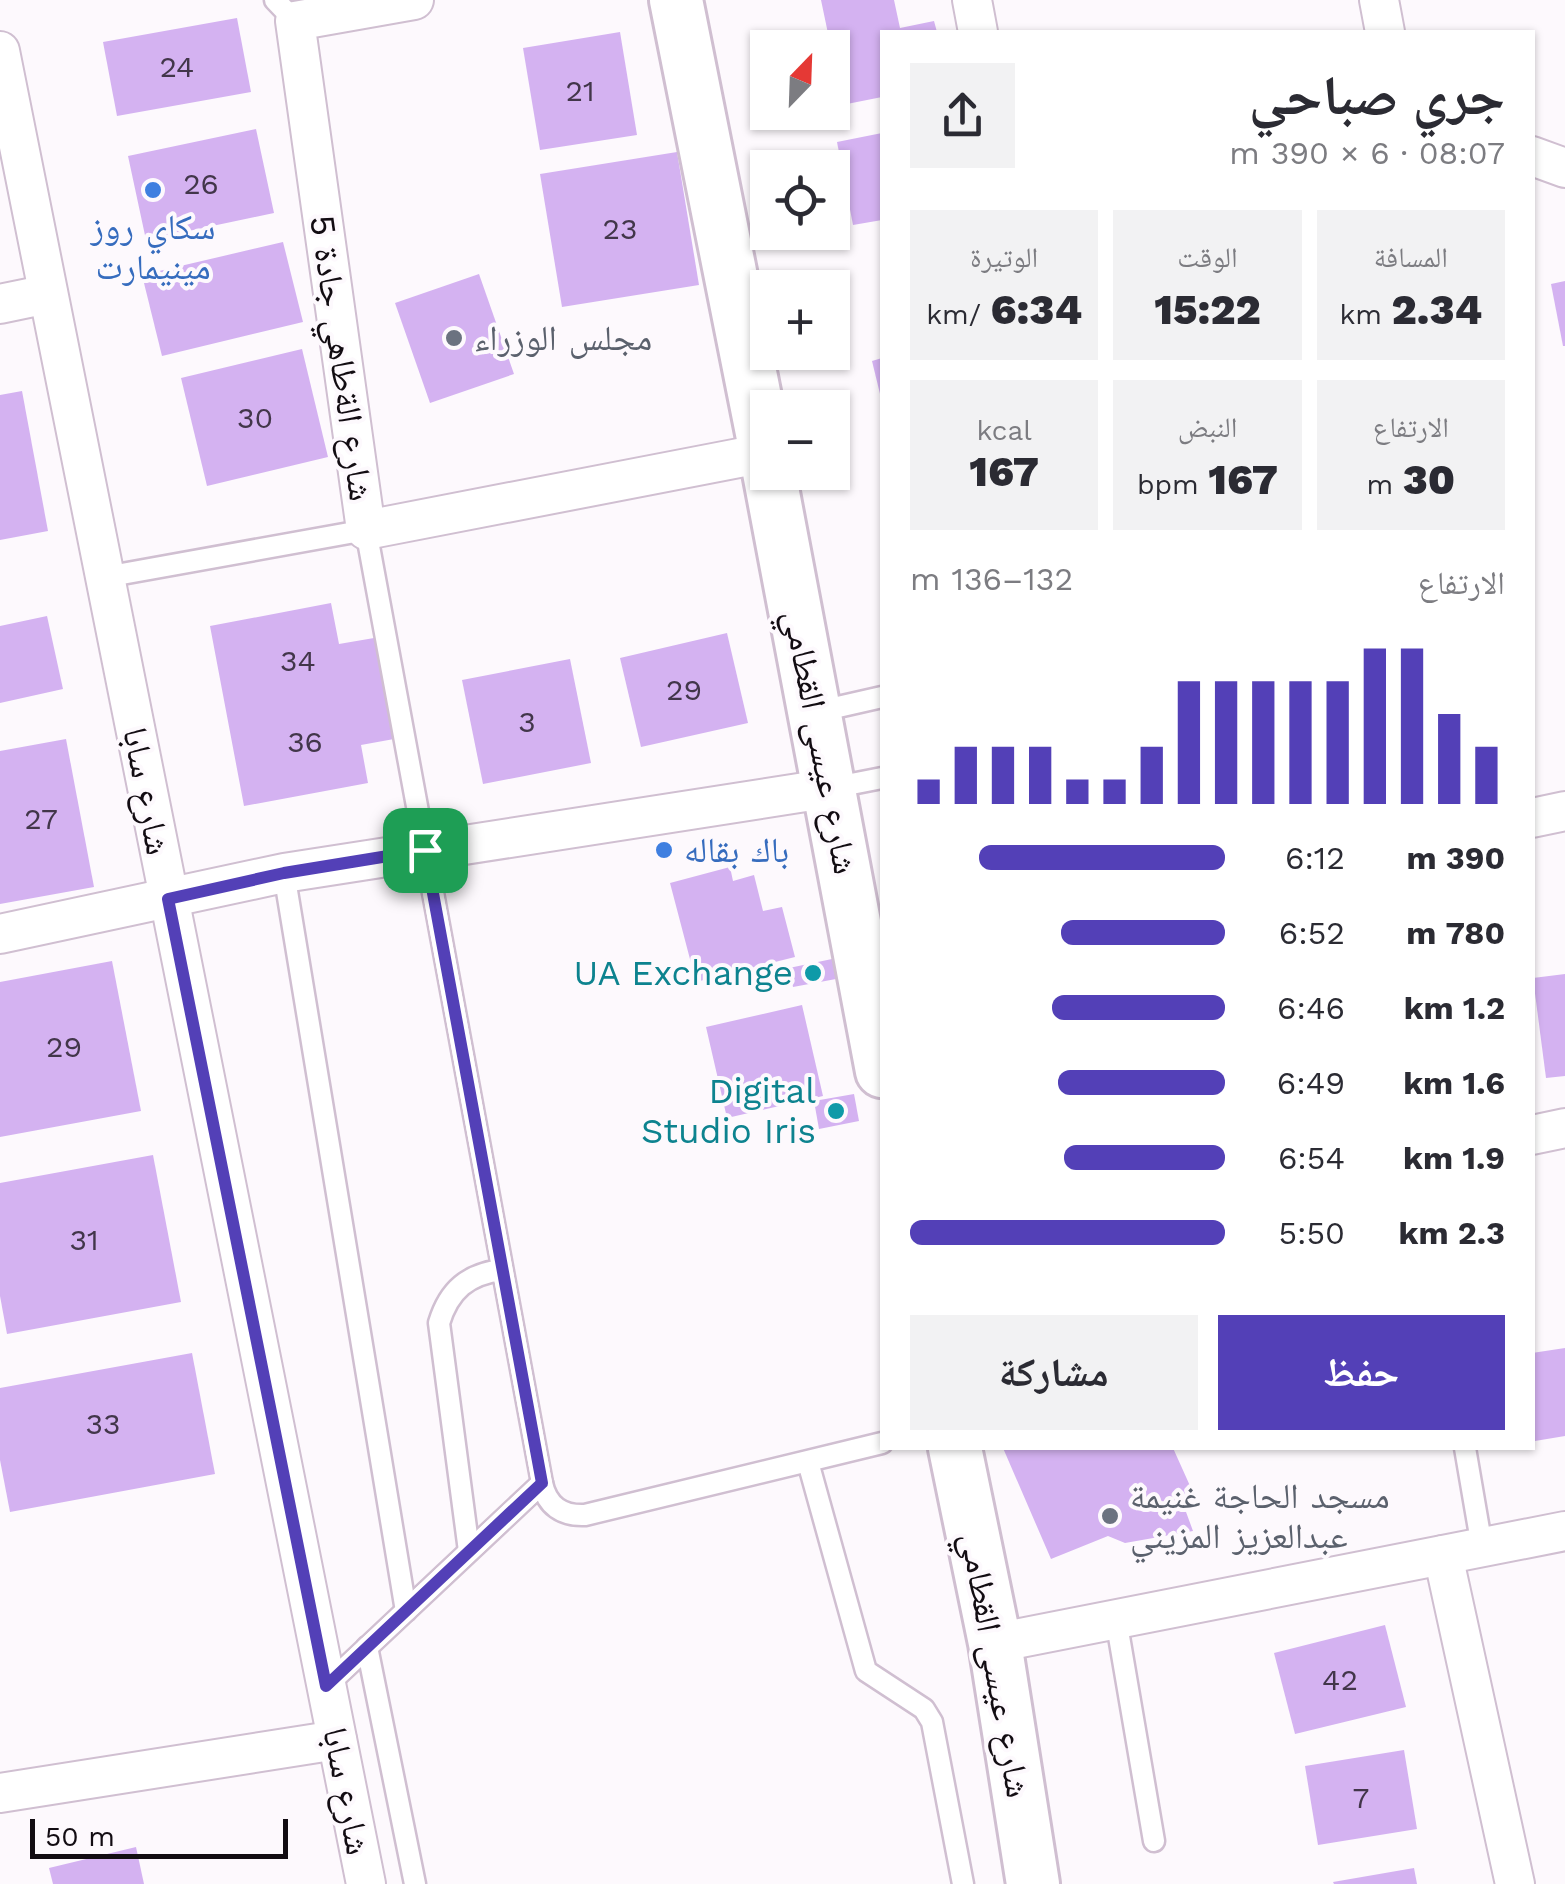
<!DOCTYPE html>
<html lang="ar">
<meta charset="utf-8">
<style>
body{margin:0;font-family:"Work Sans","Noto Naskh Arabic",sans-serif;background:#f2f2f3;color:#2b2b33;direction:rtl;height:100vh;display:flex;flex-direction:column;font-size:38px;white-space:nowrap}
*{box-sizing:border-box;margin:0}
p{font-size:32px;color:#7c7c81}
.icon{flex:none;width:55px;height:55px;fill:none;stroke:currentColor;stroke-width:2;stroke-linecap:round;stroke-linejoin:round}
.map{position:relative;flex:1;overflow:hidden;direction:ltr}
.sheet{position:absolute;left:880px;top:30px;width:655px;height:1420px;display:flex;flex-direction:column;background:#fff;border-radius:0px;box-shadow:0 2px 8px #0004;direction:rtl}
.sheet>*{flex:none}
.needle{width:65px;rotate:23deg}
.fabs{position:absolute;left:750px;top:30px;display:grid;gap:20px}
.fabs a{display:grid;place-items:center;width:100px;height:100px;border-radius:0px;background:#fff;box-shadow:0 2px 8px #0004;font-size:50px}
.scale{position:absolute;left:30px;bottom:25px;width:258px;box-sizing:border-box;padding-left:10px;border:5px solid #120c12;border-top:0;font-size:28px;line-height:35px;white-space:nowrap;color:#120c12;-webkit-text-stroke:8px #fdf9fd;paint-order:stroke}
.pin{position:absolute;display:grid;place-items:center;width:85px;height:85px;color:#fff;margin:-42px;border-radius:20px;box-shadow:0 5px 15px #0006}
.round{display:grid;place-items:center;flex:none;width:105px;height:105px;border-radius:0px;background:#f2f2f3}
.overview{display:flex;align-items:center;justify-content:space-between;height:170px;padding:0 30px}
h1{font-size:55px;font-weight:800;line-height:75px}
.stats{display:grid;grid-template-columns:repeat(3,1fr);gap:15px;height:170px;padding:10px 30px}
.stats div{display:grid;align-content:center;border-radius:0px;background:#f2f2f3;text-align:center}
.stats b{font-size:42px;font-weight:800}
.stats small{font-size:28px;font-weight:400}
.stats p{font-size:28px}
.chart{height:280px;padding:20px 30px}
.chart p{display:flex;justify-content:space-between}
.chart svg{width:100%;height:180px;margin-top:10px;stroke:#5340b7;stroke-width:6}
.primary-button{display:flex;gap:20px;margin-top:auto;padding:20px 30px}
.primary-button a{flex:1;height:115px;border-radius:0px;background:#5340b7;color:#fff;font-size:40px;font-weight:800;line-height:115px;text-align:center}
.primary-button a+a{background:#f2f2f3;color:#2b2b33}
ul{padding:0 30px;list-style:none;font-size:32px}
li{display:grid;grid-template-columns:160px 120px 1fr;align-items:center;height:75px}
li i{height:25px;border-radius:12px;background:#5340b7}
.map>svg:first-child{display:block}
.building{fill:#d4b2f1}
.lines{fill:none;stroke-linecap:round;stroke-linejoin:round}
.lane-casing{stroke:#d0bfd1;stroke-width:25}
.street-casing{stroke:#d0bfd1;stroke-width:42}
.secondary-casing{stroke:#d0bfd1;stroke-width:58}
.lane{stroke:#fff;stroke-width:20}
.street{stroke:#fff;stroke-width:38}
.secondary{stroke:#fff;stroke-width:52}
.route-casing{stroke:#fff;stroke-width:20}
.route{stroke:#5340b7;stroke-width:12}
.shop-dot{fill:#3f7fe0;stroke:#fdf9fd;stroke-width:4}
.worship-dot{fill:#6b7280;stroke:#fdf9fd;stroke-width:4}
.culture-dot{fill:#0f9aa8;stroke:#fdf9fd;stroke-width:4}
.labels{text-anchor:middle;stroke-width:8;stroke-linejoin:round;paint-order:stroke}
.number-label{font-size:30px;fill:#42364a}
.shop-label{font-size:35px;fill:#366cbe;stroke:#fdf9fd}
.worship-label{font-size:35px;fill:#5b616d;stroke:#fdf9fd;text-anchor:start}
.street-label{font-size:35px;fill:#120c12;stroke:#fdf9fd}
.culture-label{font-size:35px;fill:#0d838f;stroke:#fdf9fd;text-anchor:end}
</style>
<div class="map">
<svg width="1565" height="1884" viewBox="0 0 1565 1884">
<rect width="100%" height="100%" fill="#fdf9fd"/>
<!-- building -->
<g class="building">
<path d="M 821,0 L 894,0 L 900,28 L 934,21 L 937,32 L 882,32 L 882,97 L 832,107 L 832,48 L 816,48 L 830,43 Z"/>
<path d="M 237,18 L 251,92 L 117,116 L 103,42 Z"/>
<path d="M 620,32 L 637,135 L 540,150 L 523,48 Z"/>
<path d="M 256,129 L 274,213 L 146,240 L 128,156 Z"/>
<path d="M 882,133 L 882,220 L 853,225 L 837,142 Z"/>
<path d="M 677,152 L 699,285 L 562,307 L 540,174 Z"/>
<path d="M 283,242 L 303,322 L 162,356 L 142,275 Z"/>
<path d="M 479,274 L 514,374 L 430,403 L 395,303 Z"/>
<path d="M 1565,281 L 1565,346 L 1563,346 L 1551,284 Z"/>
<path d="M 302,349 L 328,457 L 207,486 L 181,378 Z"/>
<path d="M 882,358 L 882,398 L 881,398 L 872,361 Z"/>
<path d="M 22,391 L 48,531 L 0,540 L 0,395 Z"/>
<path d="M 331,603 L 339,644 L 374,638 L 394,739 L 361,745 L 368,783 L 244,806 L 210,626 Z"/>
<path d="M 47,616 L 63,689 L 0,703 L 0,626 Z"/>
<path d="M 727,633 L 748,723 L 641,747 L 620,658 Z"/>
<path d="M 570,659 L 591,763 L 483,784 L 462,680 Z"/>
<path d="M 66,739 L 94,887 L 0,904 L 0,751 Z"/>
<path d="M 730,867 L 733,881 L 754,875 L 763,911 L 782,907 L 795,957 L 696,982 L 670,883 Z"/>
<path d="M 832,959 L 836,979 L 793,987 L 789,968 Z"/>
<path d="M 112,961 L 141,1111 L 0,1137 L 0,982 Z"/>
<path d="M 1565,974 L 1565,1076 L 1546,1078 L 1533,978 Z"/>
<path d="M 802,1005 L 823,1096 L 727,1118 L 706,1027 Z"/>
<path d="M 854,1094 L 859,1121 L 819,1129 L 814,1101 Z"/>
<path d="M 153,1155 L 181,1302 L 7,1334 L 0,1296 L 0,1183 Z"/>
<path d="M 1565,1348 L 1565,1436 L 1535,1441 L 1532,1353 Z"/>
<path d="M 192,1353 L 215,1474 L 10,1512 L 0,1460 L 0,1388 Z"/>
<path d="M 1003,1448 L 1173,1448 L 1195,1497 L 1182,1501 L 1193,1531 L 1125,1543 L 1108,1536 L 1051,1559 Z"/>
<path d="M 1385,1625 L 1406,1707 L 1295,1734 L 1274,1653 Z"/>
<path d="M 1404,1750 L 1417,1829 L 1318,1845 L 1305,1766 Z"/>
<path d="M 136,1847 L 144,1884 L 53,1884 L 49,1868 Z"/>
<path d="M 1414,1868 L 1417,1884 L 1334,1884 L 1333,1882 Z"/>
</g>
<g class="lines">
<defs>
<g id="lane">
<path d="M 275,0 L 295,21"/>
<path d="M 105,577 L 366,530 L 542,1483 C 547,1506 562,1516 585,1515 L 882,1443"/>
<path d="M 816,712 L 882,697"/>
<path d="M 831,788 L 882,778"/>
<path d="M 284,873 L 406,1611"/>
<path d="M 1465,1448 L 1482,1547"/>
<path d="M 808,1462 L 866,1671 L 924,1709 L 932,1722 L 963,1884"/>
<path d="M 469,1551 L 439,1323 C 449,1290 468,1274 502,1270"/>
<path d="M 1116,1619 L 1154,1841"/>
<path d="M 367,1647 L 415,1884"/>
<path d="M 326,1686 L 542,1483"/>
</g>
<g id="street">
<path d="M 414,0 L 295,21 L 366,530 L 765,453"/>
<path d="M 972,0 L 978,32"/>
<path d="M 1379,0 L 1385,32"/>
<path d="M 0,51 L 366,1884"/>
<path d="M 1532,156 L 1565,168"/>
<path d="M 0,304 L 48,294"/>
<path d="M 1532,818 L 1565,811"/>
<path d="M 0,934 L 284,873 L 831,788"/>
<path d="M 1532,1135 L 1565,1128"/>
<path d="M 1443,1555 L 1515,1884"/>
<path d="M 995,1643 L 1565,1531"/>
<path d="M 0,1793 L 337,1740"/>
</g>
<g id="secondary">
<path d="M 676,0 L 768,463"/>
<path d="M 769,472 L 882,1071"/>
<path d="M 955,1448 L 995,1643 L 1033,1884"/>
</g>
</defs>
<!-- lane casing -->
<use href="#lane" class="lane-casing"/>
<!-- street casing -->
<use href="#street" class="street-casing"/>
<!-- secondary casing -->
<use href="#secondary" class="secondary-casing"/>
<!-- lane -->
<use href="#lane" class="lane"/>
<!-- street -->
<use href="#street" class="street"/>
<!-- secondary -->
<use href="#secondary" class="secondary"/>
</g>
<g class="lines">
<defs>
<path id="route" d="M 425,850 L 542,1483 L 326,1686 L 168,899 L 284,873 Z"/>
</defs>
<!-- route casing -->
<use href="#route" class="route-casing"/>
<!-- route -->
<use href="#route" class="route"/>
</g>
<!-- markers -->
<g class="shop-dot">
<circle cx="153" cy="190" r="10"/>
<circle cx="664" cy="850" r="10"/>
</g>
<g class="worship-dot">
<circle cx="454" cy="338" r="10"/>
<circle cx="1110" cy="1516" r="10"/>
</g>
<g class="culture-dot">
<circle cx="813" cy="973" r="10"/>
<circle cx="836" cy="1111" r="10"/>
</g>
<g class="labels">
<!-- number labels -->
<g class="number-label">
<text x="177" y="77">24</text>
<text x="580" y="101">21</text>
<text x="201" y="194">26</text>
<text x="620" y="239">23</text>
<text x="255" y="428">30</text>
<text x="298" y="671">34</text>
<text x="684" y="700">29</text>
<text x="527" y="732">3</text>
<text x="305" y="752">36</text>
<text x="41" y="829">27</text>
<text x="64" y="1057">29</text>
<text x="84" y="1250">31</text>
<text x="103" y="1434">33</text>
<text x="1340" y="1690">42</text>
<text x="1361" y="1808">7</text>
</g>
<!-- shop labels -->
<g class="shop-label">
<text x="153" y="239">سكاي روز<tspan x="153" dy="40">مينيمارت</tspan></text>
<text x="684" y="862" text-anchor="start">باك بقاله</text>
</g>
<!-- worship labels -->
<g class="worship-label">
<text x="474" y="350">مجلس الوزراء</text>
<text x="1130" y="1508">مسجد الحاجة غنيمة<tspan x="1130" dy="40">عبدالعزيز المزيني</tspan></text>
</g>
<!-- street labels -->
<g class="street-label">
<text transform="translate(342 358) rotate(82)" y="12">شارع الةطاهي جادة 5</text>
<text transform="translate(821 742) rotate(79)" y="12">شارع عيسى القطامي</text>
<text transform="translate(147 791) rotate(79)" y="12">شارع سابا</text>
<text transform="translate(996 1665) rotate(80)" y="12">شارع عيسى القطامي</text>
<text transform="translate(347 1791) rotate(79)" y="12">شارع سابا</text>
</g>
<!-- culture labels -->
<g class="culture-label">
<text x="793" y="985">UA Exchange</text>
<text x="816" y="1103">Digital<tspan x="816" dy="40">Studio Iris</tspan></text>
</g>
</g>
</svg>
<div class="fabs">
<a><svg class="needle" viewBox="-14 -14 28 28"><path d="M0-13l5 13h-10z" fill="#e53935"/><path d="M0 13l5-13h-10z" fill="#7c7c81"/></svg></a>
<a><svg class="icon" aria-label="locate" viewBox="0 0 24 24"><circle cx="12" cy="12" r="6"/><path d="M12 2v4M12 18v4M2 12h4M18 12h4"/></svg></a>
<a>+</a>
<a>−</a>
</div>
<div class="scale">50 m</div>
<div class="pin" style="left:425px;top:850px;background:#1e9e55"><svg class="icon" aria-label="arrive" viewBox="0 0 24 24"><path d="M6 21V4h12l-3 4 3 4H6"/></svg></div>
<section class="sheet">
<div class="overview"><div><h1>جري صباحي</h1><p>08:07 · 6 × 390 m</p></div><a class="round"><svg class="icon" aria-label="share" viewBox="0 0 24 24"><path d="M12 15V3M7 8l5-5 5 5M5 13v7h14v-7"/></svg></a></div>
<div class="stats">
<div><p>المسافة</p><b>2.34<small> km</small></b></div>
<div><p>الوقت</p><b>15:22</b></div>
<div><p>الوتيرة</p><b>6:34<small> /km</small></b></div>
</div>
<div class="stats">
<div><p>الارتفاع</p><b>30<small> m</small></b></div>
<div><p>النبض</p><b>167<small> bpm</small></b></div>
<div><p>kcal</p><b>167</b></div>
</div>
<div class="chart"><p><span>الارتفاع</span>132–136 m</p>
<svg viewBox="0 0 160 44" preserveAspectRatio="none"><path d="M5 44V38M15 44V30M25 44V30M35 44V30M45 44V38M55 44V38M65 44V30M75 44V14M85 44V14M95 44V14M105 44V14M115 44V14M125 44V6M135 44V6M145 44V22M155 44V30"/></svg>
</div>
<ul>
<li><b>390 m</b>6:12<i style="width:78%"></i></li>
<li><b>780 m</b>6:52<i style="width:52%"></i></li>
<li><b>1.2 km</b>6:46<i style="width:55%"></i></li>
<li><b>1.6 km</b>6:49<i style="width:53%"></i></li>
<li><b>1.9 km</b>6:54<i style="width:51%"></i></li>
<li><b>2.3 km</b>5:50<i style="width:100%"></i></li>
</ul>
<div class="primary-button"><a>حفظ</a><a>مشاركة</a></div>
</section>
</div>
